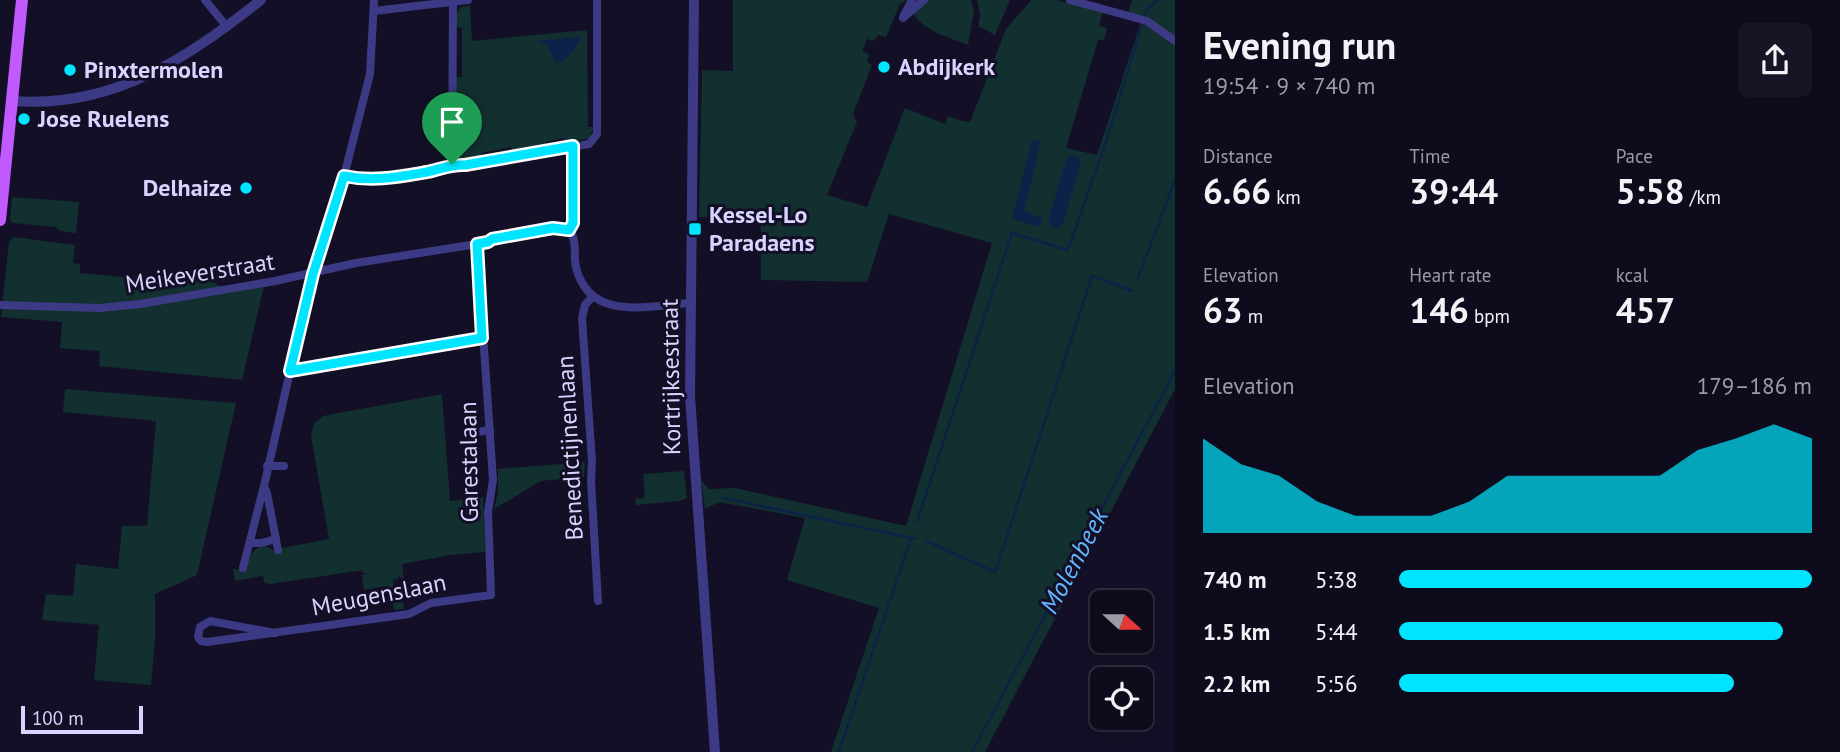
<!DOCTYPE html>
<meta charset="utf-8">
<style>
body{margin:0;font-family:"PT Sans",sans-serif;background:#171425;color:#f1f3f6;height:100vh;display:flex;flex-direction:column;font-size:26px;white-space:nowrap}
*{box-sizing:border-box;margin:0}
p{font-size:23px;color:#9b9ba3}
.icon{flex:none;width:38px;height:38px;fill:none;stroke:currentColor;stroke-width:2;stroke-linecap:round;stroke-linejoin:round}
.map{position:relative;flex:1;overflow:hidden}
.sheet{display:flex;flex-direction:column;background:#0e0b1c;width:665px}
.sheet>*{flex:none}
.needle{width:46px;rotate:111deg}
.fabs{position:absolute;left:1090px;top:590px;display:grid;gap:14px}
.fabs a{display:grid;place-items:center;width:63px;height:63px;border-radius:10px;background:#0e0b1c;box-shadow:0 4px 10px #0003,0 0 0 2px #2e2b3b;font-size:35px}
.scale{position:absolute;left:21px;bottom:18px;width:122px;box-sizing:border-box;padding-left:7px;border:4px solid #d9d4ff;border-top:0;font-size:19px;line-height:24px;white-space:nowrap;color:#d9d4ff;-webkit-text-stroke:5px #130f26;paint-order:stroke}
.pin{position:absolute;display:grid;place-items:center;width:60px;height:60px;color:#fff;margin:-72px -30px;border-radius:50% 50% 50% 0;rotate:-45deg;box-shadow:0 0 7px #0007}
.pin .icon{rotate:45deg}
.round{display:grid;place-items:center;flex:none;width:74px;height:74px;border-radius:10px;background:#171425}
.summary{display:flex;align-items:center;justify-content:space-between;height:119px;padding:0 28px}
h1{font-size:38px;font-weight:700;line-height:52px}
.stats{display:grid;grid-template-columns:repeat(3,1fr);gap:10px;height:119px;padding:7px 28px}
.stats div{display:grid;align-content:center}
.stats b{font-size:35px;font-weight:700}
.stats small{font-size:19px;font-weight:400}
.stats p{font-size:19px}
.chart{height:196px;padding:14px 28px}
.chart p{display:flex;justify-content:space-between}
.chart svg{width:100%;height:126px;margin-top:7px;fill:#00e5ff;opacity:.7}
ul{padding:0 28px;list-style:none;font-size:23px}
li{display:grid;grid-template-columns:112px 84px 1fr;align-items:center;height:52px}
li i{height:18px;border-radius:9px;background:#00e5ff}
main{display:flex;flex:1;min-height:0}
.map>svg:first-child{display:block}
.green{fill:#12302f}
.water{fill:#0c2248}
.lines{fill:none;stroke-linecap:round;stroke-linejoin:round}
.stream{stroke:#0c2248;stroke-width:2.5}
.minor{stroke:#3d3a85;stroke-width:8}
.tertiary{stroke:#3d3a85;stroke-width:10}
.primary{stroke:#c25bff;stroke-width:12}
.route-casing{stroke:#fff;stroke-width:14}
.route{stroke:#00e5ff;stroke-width:9}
.poi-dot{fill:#00e5ff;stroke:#130f26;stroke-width:2.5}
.labels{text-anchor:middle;stroke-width:6;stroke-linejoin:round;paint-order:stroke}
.poi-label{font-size:24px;font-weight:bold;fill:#d9d4ff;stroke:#130f26;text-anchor:start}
.street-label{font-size:24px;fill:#d9d4ff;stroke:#130f26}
.water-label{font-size:26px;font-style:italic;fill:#62b6ff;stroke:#130f26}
</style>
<main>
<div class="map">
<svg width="1175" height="752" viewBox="0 0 1175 752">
<rect width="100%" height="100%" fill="#130f26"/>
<!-- green -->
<g class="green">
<path d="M 733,0 L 907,0 L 900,4 L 886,37 L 878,35 L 874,41 L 867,39 L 862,51 L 869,54 L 867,62 L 872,65 L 853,114 L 857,122 L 827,195 L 867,207 L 905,108 L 945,124 L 948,116 L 962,121 L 970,122 L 1006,29 L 1031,0 L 1057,0 L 1103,12 L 1099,26 L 1107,28 L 1104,40 L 1098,40 L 1066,148 L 1097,155 L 1141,22 L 1175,45 L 1175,389 L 985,752 L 831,752 L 879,608 L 787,580 L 805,518 L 719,502 L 705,509 L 701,480 L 709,489 L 735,488 L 906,526 L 992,243 L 889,214 L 867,282 L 761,280 L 761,218 L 699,217 L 702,70 L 733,71 Z"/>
<path d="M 927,0 L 971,0 L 974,10 L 968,45 C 951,38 920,30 913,12 Z"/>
<path d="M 977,0 L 1010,0 L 995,35 L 978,26 L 980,15 Z"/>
<path d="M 1132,0 L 1175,0 L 1175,38 L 1128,13 Z"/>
<path d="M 470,5 L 472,41 L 587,30 L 588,127 L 594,127 L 589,138 L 565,144 L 564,138 L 546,142 L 546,147 L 513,154 L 511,147 L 481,153 L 482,159 L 463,161 L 457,158 L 455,140 L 461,140 L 461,117 L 455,116 L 455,77 L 462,77 L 462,28 L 456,27 L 456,14 L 461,7 Z"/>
<path d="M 12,197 L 79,202 L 76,233 L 60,231 L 55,227 L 13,223 L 10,220 Z"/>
<path d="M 13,237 L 75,245 L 73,263 L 80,264 L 80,273 L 177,282 L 178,275 L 186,276 L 186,269 L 220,286 L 264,286 L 242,380 L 99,366 L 100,351 L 60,348 L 62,322 L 1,317 L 9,242 Z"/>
<path d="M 65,389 L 236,403 L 197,575 L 155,594 L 155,639 L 151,685 L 94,680 L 99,625 L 42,620 L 46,594 L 73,596 L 76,564 L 118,569 L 122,526 L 147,526 L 156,421 L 63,412 Z"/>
<path d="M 442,394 L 450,501 L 483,497 L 485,552 L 451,555 L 402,564 L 404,580 L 398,576 L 398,579 L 393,580 L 394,601 L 403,600 L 404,609 L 394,610 L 390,588 L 386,586 L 364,590 L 362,575 L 368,573 L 362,573 L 363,570 L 271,584 L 264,583 L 263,576 L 235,581 L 233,569 L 247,570 C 250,557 251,549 264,545 L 277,552 L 282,550 L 282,548 L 329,539 L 311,436 L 314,424 L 323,416 Z"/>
<path d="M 585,462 L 584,477 L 541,481 L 494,509 L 498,493 L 498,469 Z"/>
<path d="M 684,471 L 687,498 L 680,501 L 636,505 L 635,499 L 645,498 L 643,474 Z"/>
</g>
<!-- water -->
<g class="water">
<path d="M 582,37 L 573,51 L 561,62 L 555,62 L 546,44 L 536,41 Z"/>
<path d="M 1032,140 L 1038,141 L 1040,144 L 1024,211 L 1041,218 L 1042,223 L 1038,227 L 1014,219 L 1013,215 Z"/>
<path d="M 1070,155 L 1078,157 L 1081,163 L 1062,226 L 1057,229 L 1049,225 L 1049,218 L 1066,161 Z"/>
</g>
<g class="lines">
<!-- stream -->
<g class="stream">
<path d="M 1144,17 L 1146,10 L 1158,0"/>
<path d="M 1138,278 L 1175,180"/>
<path d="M 724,498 L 916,539"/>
<path d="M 917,522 L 1012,233 L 1068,250 L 1107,139 L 1142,25"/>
<path d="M 926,541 L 995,572 L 997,567"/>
<path d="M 998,564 L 1092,276 L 1133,291"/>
<path d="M 839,752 L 911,538"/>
<path d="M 972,752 L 1175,371"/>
</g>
<!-- minor -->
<g class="minor">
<path d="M 205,0 L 227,27"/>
<path d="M 1070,0 L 1147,21 L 1175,41"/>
<path d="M 374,11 L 468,0"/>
<path d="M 904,15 L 912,0"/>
<path d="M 903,18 L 924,0"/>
<path d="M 452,164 L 453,2"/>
<path d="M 344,176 C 373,182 403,178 432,171 C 444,168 453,164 465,165 L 589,144 L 597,134 L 597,0"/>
<path d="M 569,231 C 578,239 573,256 576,267 C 589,322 648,306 689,303"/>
<path d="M 569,231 L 573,223 L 573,146"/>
<path d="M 593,296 L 585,305 L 582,318 L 592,461 L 591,481 L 598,601"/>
<path d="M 0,305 L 99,308 L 140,304 L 275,281 L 356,263 L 477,244 L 488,242 L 492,238 L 553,228 L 569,231"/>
<path d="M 290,371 L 482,338"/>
<path d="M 476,432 L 490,430"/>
<path d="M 267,466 L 284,466"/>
<path d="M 264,486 L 308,292 L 344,176 L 370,74 L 374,0"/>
<path d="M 250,543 L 261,543 L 276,539"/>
<path d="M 243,568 L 264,486 L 267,493 L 278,550"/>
<path d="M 275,633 L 210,621 L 200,627 L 198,637 L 201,641 L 207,642 L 409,614 L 431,603 L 491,595 L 488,512 L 493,480 L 477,244"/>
</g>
<!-- tertiary -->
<g class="tertiary">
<path d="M 694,0 L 690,396 L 715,752"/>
<path d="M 12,101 C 112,109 186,59 261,0"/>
</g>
<!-- primary -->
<path class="primary" d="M 0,220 L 22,0"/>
</g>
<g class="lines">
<defs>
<path id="route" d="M 573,146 L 573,223 L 569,230 L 553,228 L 492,239 L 488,242 L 477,244 L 482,338 L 290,371 L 313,274 L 344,176 C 373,182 398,177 427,172 C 441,169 451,164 465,165 Z"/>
</defs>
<!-- route casing -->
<use href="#route" class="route-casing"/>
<!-- route -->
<use href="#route" class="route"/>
</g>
<!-- markers -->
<g class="poi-dot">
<circle cx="884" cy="67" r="7"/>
<circle cx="70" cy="70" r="7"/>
<circle cx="24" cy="119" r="7"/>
<circle cx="246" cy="188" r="7"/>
<rect x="688" y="222" width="14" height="14" rx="3.5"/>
</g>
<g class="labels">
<!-- poi labels -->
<g class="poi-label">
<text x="898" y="75">Abdijkerk</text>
<text x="84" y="78">Pinxtermolen</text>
<text x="38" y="127">Jose Ruelens</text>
<text x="232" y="196" text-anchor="end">Delhaize</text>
<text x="709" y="223">Kessel-Lo<tspan x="709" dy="28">Paradaens</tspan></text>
</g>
<!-- street labels -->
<g class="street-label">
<text transform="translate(200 273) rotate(-9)" y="8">Meikeverstraat</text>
<text transform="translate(671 377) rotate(-91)" y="8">Kortrijksestraat</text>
<text transform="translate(570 448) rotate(-93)" y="8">Benedictijnenlaan</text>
<text transform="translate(469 462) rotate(-91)" y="8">Garestalaan</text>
<text transform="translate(379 595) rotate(-11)" y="8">Meugenslaan</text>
</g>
<!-- water labels -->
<g class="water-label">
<text transform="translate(1074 561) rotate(-62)" y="9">Molenbeek</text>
</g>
</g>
</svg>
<div class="fabs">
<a><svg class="needle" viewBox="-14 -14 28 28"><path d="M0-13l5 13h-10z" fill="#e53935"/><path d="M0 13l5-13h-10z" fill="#9b9ba3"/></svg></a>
<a><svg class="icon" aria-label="locate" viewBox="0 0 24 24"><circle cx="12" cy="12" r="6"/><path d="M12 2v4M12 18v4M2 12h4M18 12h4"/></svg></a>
</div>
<div class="scale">100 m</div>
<div class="pin" style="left:452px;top:164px;background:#1e9e55"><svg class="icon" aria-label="arrive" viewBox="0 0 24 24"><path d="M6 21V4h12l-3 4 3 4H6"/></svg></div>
</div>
<section class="sheet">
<div class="summary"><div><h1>Evening run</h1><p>19:54 · 9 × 740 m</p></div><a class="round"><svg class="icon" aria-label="share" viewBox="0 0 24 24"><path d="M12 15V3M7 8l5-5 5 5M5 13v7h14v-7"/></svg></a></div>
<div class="stats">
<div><p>Distance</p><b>6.66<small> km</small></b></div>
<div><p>Time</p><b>39:44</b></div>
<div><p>Pace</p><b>5:58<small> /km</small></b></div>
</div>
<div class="stats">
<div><p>Elevation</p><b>63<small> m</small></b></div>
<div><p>Heart rate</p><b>146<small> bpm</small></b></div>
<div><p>kcal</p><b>457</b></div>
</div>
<div class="chart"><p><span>Elevation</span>179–186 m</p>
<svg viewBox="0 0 160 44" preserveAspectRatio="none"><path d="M0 44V11L10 20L20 24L30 33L40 38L50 38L60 38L70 33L80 24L90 24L100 24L110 24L120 24L130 15L140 11L150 6L160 11V44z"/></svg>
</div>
<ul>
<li><b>740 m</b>5:38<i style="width:100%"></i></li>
<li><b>1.5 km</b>5:44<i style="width:93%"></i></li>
<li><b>2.2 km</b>5:56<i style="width:81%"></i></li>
</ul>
</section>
</main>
